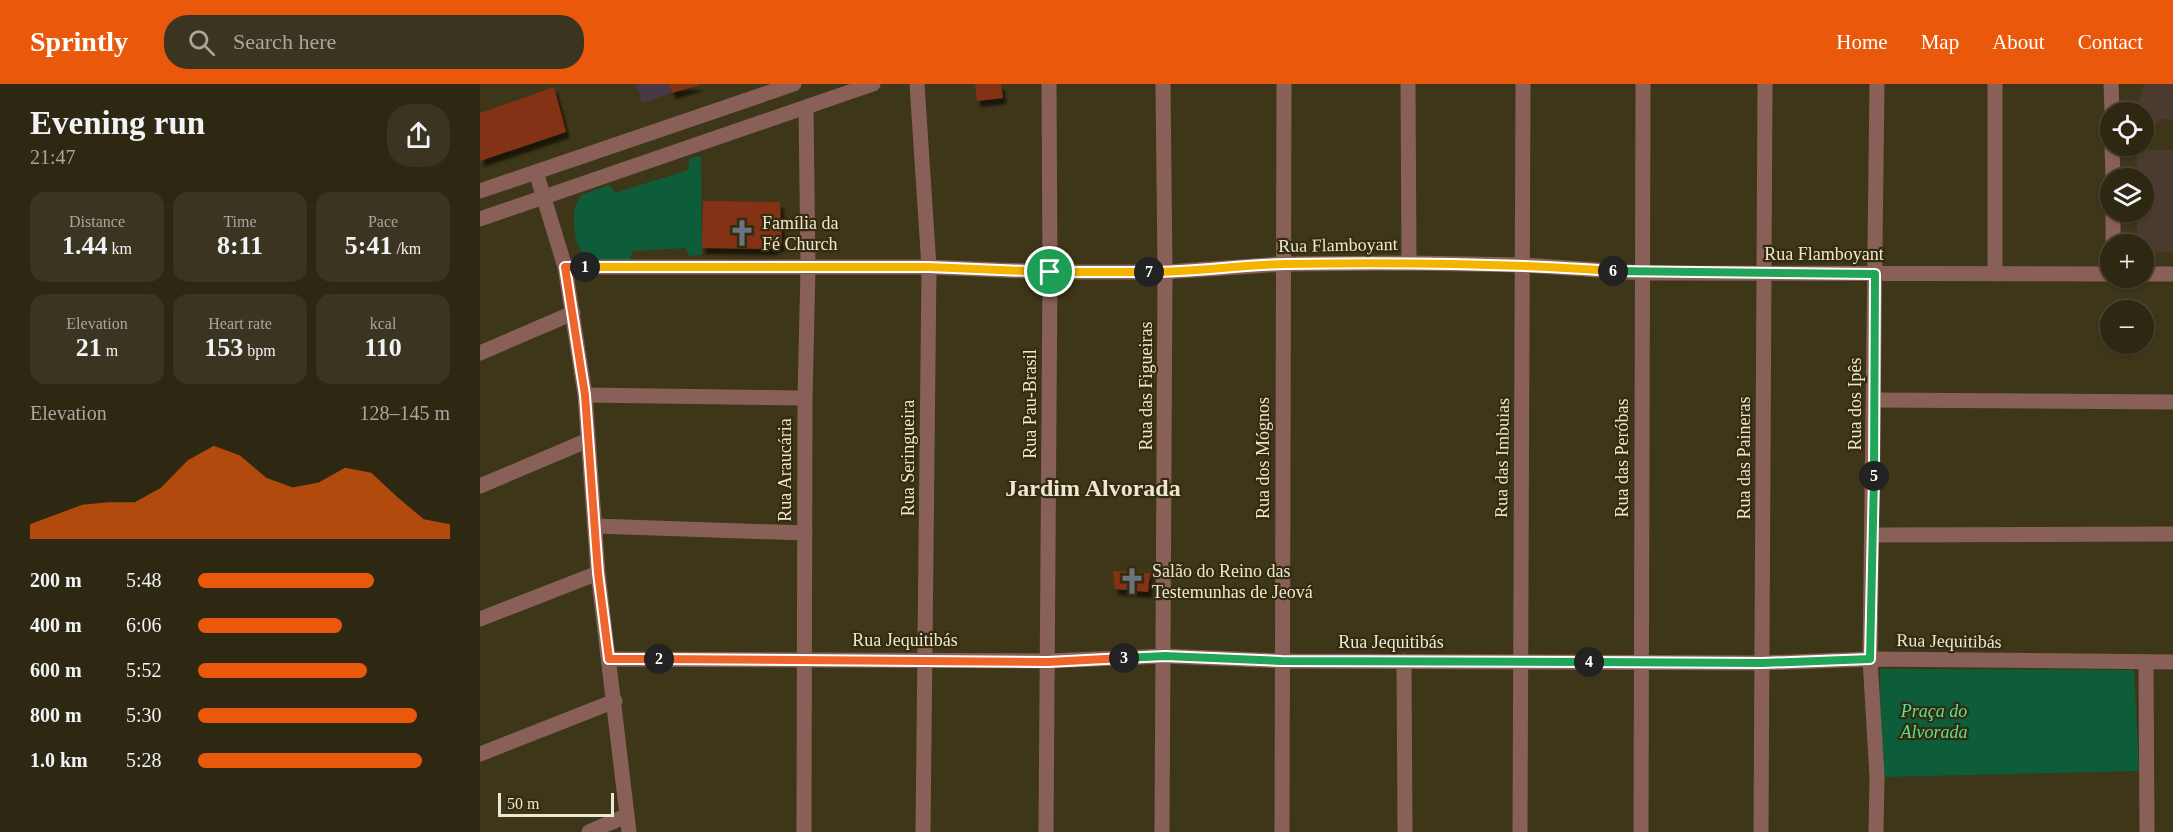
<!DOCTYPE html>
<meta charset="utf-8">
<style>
body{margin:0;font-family:"Times New Roman",serif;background:#3a3420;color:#f1f3f6;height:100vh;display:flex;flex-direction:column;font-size:22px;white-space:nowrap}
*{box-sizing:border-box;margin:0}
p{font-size:20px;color:#a7a69f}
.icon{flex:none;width:33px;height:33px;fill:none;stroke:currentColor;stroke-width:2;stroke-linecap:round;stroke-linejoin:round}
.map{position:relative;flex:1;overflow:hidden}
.side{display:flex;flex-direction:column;background:#2e2812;width:480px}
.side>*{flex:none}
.controls{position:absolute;left:1620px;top:18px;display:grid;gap:12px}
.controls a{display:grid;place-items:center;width:54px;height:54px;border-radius:50%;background:#2e2812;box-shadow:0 2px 4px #0004,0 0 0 2px #494432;font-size:30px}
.scale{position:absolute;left:18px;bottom:15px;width:116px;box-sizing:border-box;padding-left:6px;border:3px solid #ece7d5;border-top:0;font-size:16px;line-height:21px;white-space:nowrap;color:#ece7d5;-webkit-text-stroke:4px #342c0d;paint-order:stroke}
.pin{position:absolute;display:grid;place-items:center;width:51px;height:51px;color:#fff;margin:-26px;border:3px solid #fff;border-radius:50%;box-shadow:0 2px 6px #0007}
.km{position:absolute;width:30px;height:30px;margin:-15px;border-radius:50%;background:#222;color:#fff;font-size:16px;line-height:30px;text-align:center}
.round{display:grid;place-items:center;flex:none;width:63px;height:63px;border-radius:24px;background:#3a3420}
.overview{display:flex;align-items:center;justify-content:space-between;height:102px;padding:0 30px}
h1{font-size:33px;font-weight:700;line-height:45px}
.metrics{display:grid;grid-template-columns:repeat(3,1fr);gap:9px;height:102px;padding:6px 30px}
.metrics div{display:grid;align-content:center;border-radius:15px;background:#3a3420;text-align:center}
.metrics b{font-size:26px;font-weight:700}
.metrics small{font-size:16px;font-weight:400}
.metrics p{font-size:16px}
.chart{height:168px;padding:12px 30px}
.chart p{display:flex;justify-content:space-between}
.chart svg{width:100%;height:108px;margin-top:6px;fill:#ea580c;opacity:.7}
ul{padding:0 30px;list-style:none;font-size:20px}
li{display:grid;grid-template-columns:96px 72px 1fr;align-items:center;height:45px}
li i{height:15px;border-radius:8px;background:#ea580c}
header{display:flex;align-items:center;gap:36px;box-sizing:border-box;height:84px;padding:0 30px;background:#ea580c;color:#fff}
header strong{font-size:28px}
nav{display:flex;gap:33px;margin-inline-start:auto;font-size:21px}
.search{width:420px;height:54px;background:#3a3420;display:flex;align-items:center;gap:15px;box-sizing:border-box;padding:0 21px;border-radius:24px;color:#a7a69f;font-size:22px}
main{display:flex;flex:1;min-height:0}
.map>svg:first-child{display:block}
.commercial{fill:#473946}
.education{fill:#4b3a30}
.green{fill:#0d5d3a}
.building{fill:#843017;filter:url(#shadow)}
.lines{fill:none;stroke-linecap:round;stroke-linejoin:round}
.minor{stroke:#886057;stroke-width:15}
.split-1-casing{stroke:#fff;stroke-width:12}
.split-2-casing{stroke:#fff;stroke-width:12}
.split-3-casing{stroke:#fff;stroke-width:12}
.split-4-casing{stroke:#fff;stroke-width:12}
.split-5-casing{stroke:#fff;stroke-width:12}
.split-6-casing{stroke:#fff;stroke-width:12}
.split-7-casing{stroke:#fff;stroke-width:12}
.split-8-casing{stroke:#fff;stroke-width:12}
.split-1{stroke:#f5b400;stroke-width:8}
.split-2{stroke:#f0652b;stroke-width:8}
.split-3{stroke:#f0652b;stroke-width:8}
.split-4{stroke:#22a559;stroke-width:8}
.split-5{stroke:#22a559;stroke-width:8}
.split-6{stroke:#22a559;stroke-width:8}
.split-7{stroke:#f5b400;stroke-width:8}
.split-8{stroke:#f5b400;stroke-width:8}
.labels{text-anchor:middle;stroke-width:4.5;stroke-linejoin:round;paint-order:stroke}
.poi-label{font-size:18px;fill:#ece7d5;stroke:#342c0d;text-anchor:start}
.street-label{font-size:18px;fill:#ece7d5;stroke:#342c0d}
.park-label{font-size:18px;font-style:italic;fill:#5bdf9c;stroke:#342c0d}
.district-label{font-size:24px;font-weight:bold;fill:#ece7d5;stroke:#342c0d}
</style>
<header>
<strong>Sprintly</strong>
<div class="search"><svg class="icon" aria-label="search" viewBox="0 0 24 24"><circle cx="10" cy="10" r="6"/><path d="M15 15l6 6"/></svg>Search here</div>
<nav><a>Home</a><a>Map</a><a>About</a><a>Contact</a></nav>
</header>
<main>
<section class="side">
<div class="overview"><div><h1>Evening run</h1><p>21:47</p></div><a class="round"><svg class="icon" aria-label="share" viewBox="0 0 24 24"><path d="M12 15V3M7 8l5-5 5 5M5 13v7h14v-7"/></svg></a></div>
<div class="metrics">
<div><p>Distance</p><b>1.44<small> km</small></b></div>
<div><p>Time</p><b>8:11</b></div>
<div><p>Pace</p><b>5:41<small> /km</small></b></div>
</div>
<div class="metrics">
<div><p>Elevation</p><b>21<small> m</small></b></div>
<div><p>Heart rate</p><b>153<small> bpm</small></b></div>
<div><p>kcal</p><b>110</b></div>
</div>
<div class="chart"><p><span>Elevation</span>128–145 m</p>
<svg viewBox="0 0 160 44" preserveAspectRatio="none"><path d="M0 44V38L10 34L20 30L30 29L40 29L50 23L60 12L70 6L80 10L90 19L100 23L110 21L120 15L130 17L140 27L150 36L160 38V44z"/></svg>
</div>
<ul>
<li><b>200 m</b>5:48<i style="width:70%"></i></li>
<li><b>400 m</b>6:06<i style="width:57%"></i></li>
<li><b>600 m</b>5:52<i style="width:67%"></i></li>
<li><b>800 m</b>5:30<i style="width:87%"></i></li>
<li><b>1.0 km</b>5:28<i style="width:89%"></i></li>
</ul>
</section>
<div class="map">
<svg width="1693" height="748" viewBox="0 0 1693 748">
<defs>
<filter id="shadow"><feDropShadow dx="3.5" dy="6" stdDeviation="1.5" flood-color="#0009"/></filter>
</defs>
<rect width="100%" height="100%" fill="#3e3618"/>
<!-- commercial -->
<path class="commercial" d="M 156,0 L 189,0 L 192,9 L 162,19 Z"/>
<!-- education -->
<g class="education">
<path d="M 1664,0 L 1693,0 L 1693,36 L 1681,35 L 1673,45 L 1665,49 L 1664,28 L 1645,28 L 1650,20 L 1659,17 Z"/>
<path d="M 1656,66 L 1693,66 L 1693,168 L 1664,169 L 1664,160 L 1657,160 L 1657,128 L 1664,128 L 1664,94 L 1657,94 Z"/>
</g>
<!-- green -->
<g class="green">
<path d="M 221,72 L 222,171 L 209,172 L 206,164 L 152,167 L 150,177 C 122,176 98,182 95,148 C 93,133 93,124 101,111 L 130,101 L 135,109 L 208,86 L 210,74 Z"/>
<path d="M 1400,585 L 1654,586 L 1659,687 L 1401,693 Z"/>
</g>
<!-- building -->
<g class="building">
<path d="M 189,0 L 218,0 L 219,1 L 192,9 Z"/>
<path d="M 495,0 L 521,0 L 523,14 L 497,17 Z"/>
<path d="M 74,3 L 86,48 L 0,77 L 0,29 Z"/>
<path d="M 223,117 L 300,118 L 302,160 L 292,165 L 222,164 Z"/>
<path d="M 633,487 L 670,489 L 668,508 L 635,505 Z"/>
</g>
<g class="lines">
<!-- minor -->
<g class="minor">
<path d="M 437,0 L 449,183 L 443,748"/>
<path d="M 928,0 L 929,179"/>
<path d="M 1631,0 L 1632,28"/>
<path d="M 1632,62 L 1633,94"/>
<path d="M 56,88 L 85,183 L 105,311 L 118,489 L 149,748"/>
<path d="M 0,107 L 314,0"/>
<path d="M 1633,128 L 1633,160"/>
<path d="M 0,135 L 393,0"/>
<path d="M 85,183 L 449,183 L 570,188 L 685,188 L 803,180 L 929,179 L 1044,181 L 1163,189 L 1630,190"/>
<path d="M 1515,190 L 1515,0"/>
<path d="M 1664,190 L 1693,190"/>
<path d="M 0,269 L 93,229"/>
<path d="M 105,311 L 325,314"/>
<path d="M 1394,316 L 1693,318"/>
<path d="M 0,402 L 106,357"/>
<path d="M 115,442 L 325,449"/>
<path d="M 1393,451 L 1693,450"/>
<path d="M 0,535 L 118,489"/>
<path d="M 129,575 L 568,577 L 685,572 L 801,577 L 1282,579 L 1390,575 L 1693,578"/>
<path d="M 924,577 L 925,748"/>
<path d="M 1666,578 L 1667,748"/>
<path d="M 0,670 L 135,617"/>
<path d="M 109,748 L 146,732"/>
<path d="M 324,748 L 325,314 L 328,184 L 326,23"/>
<path d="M 566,748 L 570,188 L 569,0"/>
<path d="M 682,748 L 685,188 L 683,0"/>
<path d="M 802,748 L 804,0"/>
<path d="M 1040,748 L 1043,0"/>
<path d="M 1161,748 L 1163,0"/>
<path d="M 1281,748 L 1285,0"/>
<path d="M 1396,748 L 1397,693 L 1390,575 L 1397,0"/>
</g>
</g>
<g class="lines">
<defs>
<path id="split-1" d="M 105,183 L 449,183 L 570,188"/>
<path id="split-2" d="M 105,183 L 85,183 L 105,311 L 118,489 L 129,575 L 179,575"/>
<path id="split-3" d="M 179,575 L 568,578 L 644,574"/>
<path id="split-4" d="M 644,574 L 685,572 L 801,577 L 1109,578"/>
<path id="split-5" d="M 1109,578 L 1282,579 L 1390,575 L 1394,392"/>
<path id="split-6" d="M 1133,187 L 1395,190 L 1394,392"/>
<path id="split-7" d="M 669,188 C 714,188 760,181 805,180 C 915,178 1024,179 1133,187"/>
<path id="split-8" d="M 570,188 L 669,188"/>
</defs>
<!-- split-1 casing -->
<use href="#split-1" class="split-1-casing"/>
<!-- split-2 casing -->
<use href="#split-2" class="split-2-casing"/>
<!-- split-3 casing -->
<use href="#split-3" class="split-3-casing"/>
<!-- split-4 casing -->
<use href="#split-4" class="split-4-casing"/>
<!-- split-5 casing -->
<use href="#split-5" class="split-5-casing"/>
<!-- split-6 casing -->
<use href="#split-6" class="split-6-casing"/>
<!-- split-7 casing -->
<use href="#split-7" class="split-7-casing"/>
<!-- split-8 casing -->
<use href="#split-8" class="split-8-casing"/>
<!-- split-1 -->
<use href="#split-1" class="split-1"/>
<!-- split-2 -->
<use href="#split-2" class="split-2"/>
<!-- split-3 -->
<use href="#split-3" class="split-3"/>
<!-- split-4 -->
<use href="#split-4" class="split-4"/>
<!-- split-5 -->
<use href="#split-5" class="split-5"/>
<!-- split-6 -->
<use href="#split-6" class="split-6"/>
<!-- split-7 -->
<use href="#split-7" class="split-7"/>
<!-- split-8 -->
<use href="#split-8" class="split-8"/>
</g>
<!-- icons -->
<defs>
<symbol id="church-bare" viewBox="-9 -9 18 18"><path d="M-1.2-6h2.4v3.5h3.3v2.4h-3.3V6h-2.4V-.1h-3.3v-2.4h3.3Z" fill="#6b7280" stroke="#342c0d" stroke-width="2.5" paint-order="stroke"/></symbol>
</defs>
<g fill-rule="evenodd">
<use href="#church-bare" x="243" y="130" width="38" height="38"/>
<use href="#church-bare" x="633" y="478" width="38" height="38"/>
</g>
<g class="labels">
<!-- poi labels -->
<g class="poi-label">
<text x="282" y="145">Família da<tspan x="282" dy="21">Fé Church</tspan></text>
<text x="672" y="493">Salão do Reino das<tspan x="672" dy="21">Testemunhas de Jeová</tspan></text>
</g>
<!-- street labels -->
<g class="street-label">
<text transform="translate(858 161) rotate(-1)" y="6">Rua Flamboyant</text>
<text x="1344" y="176">Rua Flamboyant</text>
<text transform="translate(666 302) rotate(-90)" y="6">Rua das Figueiras</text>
<text transform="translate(550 320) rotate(-90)" y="6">Rua Pau-Brasil</text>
<text transform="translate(1375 320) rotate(-90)" y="6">Rua dos Ipês</text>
<text transform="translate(428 374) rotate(-90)" y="6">Rua Seringueira</text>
<text transform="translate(783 374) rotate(-90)" y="6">Rua dos Mógnos</text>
<text transform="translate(1022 374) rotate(-89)" y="6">Rua das Imbuias</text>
<text transform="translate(1142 374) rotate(-90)" y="6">Rua das Peróbas</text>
<text transform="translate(1264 374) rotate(-90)" y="6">Rua das Paineras</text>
<text transform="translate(305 386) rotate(-90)" y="6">Rua Araucária</text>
<text x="425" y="562">Rua Jequitibás</text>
<text transform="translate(1469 557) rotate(1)" y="6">Rua Jequitibás</text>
<text x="911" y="564">Rua Jequitibás</text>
</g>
<!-- park labels -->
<g class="park-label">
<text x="1454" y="633">Praça do<tspan x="1454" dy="21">Alvorada</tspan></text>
</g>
<!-- district labels -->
<g class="district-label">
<text x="613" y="412">Jardim Alvorada</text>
</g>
</g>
</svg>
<div class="controls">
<a><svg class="icon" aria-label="locate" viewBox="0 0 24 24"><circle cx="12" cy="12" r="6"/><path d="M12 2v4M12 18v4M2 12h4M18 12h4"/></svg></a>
<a><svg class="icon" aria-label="layers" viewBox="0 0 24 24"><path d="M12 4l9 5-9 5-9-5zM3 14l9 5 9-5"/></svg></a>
<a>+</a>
<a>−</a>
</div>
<div class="scale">50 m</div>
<div class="pin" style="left:570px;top:188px;background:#1e9e55"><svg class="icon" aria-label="arrive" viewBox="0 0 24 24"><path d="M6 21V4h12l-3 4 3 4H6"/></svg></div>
<b class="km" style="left:105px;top:183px">1</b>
<b class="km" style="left:179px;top:575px">2</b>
<b class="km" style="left:644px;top:574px">3</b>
<b class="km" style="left:1109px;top:578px">4</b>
<b class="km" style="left:1394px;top:392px">5</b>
<b class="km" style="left:1133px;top:187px">6</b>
<b class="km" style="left:669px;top:188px">7</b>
</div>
</main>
